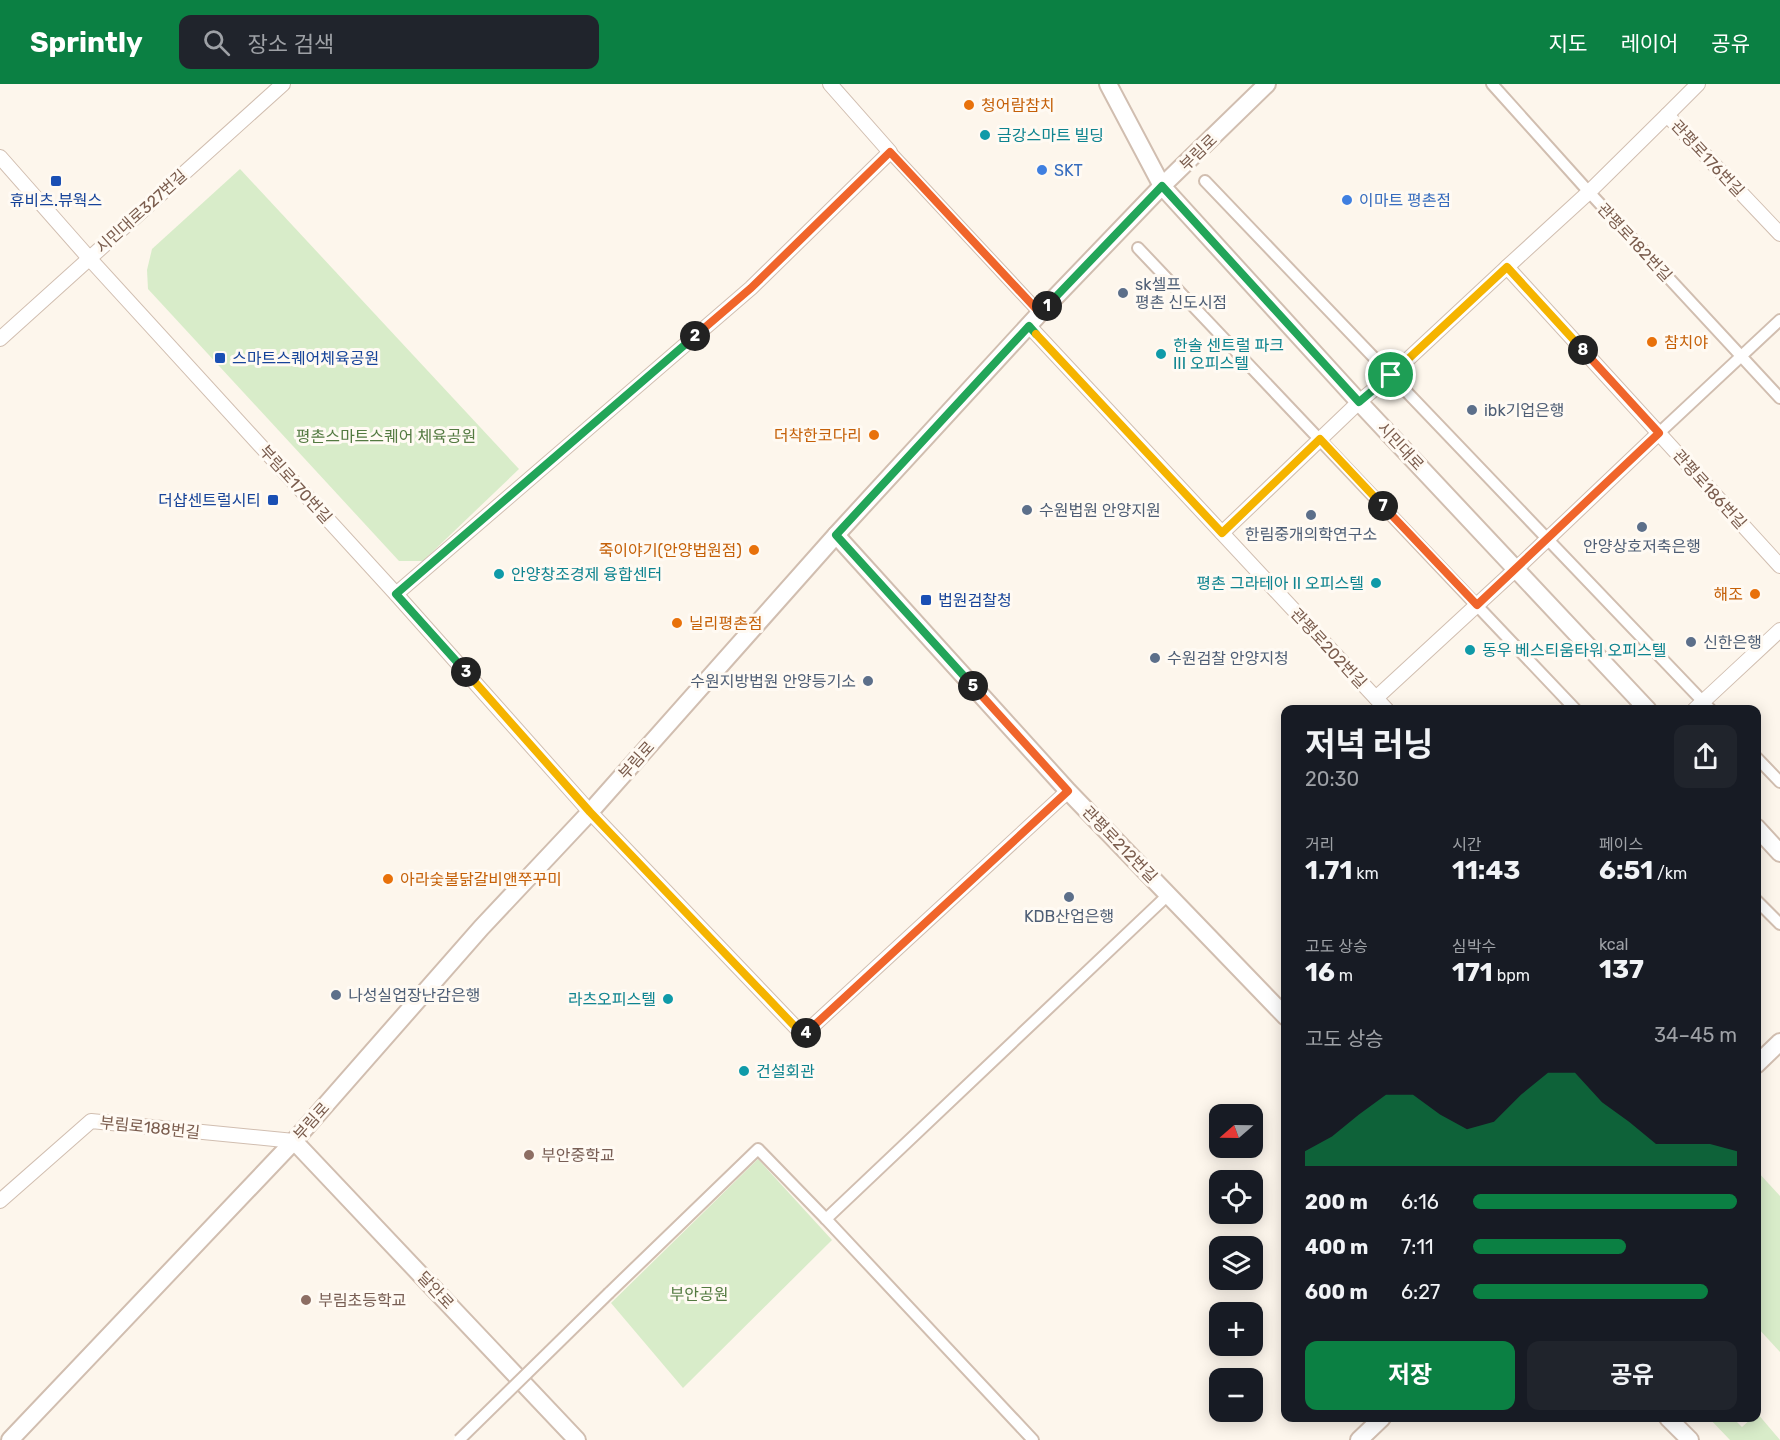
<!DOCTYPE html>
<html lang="ko">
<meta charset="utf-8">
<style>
body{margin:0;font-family:Rubik,"Noto Sans KR",sans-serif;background:#20242c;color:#f1f3f6;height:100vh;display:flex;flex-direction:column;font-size:22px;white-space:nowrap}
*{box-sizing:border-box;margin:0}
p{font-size:20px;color:#9ea1a6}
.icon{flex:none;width:33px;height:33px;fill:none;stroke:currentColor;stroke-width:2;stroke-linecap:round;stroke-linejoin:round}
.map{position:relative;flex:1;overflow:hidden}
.drawer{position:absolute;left:1281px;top:621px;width:480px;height:717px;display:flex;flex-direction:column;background:#171b24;border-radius:12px;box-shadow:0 3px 15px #0003}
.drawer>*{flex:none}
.needle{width:39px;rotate:250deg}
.fabs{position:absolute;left:1209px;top:1020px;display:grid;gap:12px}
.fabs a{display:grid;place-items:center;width:54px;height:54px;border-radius:12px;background:#171b24;box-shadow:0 3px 15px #0003;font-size:30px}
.pin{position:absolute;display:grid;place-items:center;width:51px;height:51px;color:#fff;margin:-26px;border:3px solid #fff;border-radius:50%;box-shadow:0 2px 6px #0007}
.km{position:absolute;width:30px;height:30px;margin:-15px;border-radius:50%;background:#222;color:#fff;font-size:16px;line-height:30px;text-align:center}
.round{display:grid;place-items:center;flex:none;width:63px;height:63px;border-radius:12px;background:#20242c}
.head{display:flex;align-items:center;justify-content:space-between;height:102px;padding:0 24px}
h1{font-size:33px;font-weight:700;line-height:45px}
.metrics{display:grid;grid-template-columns:repeat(3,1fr);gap:9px;height:102px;padding:6px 24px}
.metrics div{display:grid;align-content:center}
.metrics b{font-size:26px;font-weight:700}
.metrics small{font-size:16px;font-weight:400}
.metrics p{font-size:16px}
.chart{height:168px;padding:12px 24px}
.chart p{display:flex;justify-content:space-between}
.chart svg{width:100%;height:108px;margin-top:6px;fill:#0b8043;opacity:.7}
.button{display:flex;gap:12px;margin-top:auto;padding:12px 24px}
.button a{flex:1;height:69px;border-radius:12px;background:#0b8043;color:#fff;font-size:24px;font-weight:700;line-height:69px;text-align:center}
.button a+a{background:#20242c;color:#f1f3f6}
ul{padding:0 24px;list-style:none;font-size:20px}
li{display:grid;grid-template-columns:96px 72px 1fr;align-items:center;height:45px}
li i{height:15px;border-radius:8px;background:#0b8043}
header{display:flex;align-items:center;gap:36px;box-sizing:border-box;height:84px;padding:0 30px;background:#0b8043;color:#fff}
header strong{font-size:28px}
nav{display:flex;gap:33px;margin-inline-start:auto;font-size:21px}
.search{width:420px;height:54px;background:#20242c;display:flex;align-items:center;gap:15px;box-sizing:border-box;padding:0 21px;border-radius:12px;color:#9ea1a6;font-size:22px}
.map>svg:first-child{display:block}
.green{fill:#d8ecc9}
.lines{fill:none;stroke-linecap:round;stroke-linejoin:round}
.pedestrian-casing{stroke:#d1beb0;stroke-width:14}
.minor-casing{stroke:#d1beb0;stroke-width:16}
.tertiary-casing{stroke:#d1beb0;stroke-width:20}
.pedestrian{stroke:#fff;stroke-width:10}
.minor{stroke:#fff;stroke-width:14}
.tertiary{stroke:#fff;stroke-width:16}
.pedestrian-bridge-casing{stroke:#d1beb0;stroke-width:14;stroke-linecap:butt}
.pedestrian-bridge{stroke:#fff;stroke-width:10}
.split-1-casing{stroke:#fff;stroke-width:12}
.split-2-casing{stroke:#fff;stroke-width:12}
.split-3-casing{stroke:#fff;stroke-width:12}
.split-4-casing{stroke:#fff;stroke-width:12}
.split-5-casing{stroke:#fff;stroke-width:12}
.split-6-casing{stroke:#fff;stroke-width:12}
.split-7-casing{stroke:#fff;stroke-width:12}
.split-8-casing{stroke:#fff;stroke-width:12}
.split-9-casing{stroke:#fff;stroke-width:12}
.split-1{stroke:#22a559;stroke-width:8}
.split-2{stroke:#f0652b;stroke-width:8}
.split-3{stroke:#22a559;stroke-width:8}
.split-4{stroke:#f5b400;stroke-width:8}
.split-5{stroke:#f0652b;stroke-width:8}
.split-6{stroke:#22a559;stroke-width:8}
.split-7{stroke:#f5b400;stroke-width:8}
.split-8{stroke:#f0652b;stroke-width:8}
.split-9{stroke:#f5b400;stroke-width:8}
.food-dot{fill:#e8710a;stroke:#fffaf3;stroke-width:2}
.culture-dot{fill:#0f9aa8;stroke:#fffaf3;stroke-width:2}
.shop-dot{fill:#3f7fe0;stroke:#fffaf3;stroke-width:2}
.transit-dot{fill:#1a4fb4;stroke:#fffaf3;stroke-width:2}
.service-dot{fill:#5c6f8a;stroke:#fffaf3;stroke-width:2}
.education-dot{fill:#8d6e63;stroke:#fffaf3;stroke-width:2}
.labels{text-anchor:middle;stroke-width:6;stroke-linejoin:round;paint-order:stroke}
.food-label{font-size:16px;fill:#c56008;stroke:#fffaf3;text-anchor:start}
.culture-label{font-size:16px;fill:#0d838f;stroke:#fffaf3;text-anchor:start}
.street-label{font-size:16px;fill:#7a5c4d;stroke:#fffaf3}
.shop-label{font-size:16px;fill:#366cbe;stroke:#fffaf3;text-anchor:start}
.transit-label{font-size:16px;fill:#164399;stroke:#fffaf3;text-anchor:start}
.service-label{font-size:16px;fill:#4e5e75;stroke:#fffaf3;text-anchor:start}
.park-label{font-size:16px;fill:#537a41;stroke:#fffaf3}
.education-label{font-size:16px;fill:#785e54;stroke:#fffaf3;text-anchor:start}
</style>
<header>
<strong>Sprintly</strong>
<div class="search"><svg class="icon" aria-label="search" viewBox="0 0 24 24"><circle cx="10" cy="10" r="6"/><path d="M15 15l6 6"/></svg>장소 검색</div>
<nav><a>지도</a><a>레이어</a><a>공유</a></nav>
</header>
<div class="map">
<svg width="1780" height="1356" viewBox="0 0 1780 1356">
<rect width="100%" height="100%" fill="#fdf6ec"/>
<!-- green -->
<g class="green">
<path d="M 240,85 L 519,385 L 423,477 L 399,477 L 148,205 L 147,186 L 152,165 Z"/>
<path d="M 758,1075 L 832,1156 L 683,1304 L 611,1219 Z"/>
<path d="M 1757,1087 L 1780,1112 L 1780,1268 L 1757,1243 Z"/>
<path d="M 1757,1329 L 1780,1356 L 1730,1356 L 1709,1334 L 1733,1334 L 1742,1343 L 1752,1334 L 1756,1334 Z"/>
</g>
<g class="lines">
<defs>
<g id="pedestrian">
<path d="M 1492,0 L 1589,108 L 1780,314"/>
<path d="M 890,68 L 1040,229"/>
<path d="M 1205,97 L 1711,626"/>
<path d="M 1138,164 L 1576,626"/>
<path d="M 1659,349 L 1780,236"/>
<path d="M 1756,673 L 1780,698"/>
<path d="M 1756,816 L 1780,840"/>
<path d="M 609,1209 L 758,1065 L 826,1135"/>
<path d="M 1033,1356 L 826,1135 L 1169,810"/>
</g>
<g id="minor">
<path d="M 1698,0 L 1667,31 L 1780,150"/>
<path d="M 0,73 L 89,174 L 396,510 L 590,728 L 803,951 L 1068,707"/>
<path d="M 1507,183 L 1589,108 L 1667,31"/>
<path d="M 1029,242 L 1387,626"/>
<path d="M 0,255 L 283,0"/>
<path d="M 1222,449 L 1359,318 L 1391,291 L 1507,183 L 1780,482"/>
<path d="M 396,510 L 751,204 L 890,68 L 830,0"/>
<path d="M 1376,614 L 1516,485 L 1659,349"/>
<path d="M 1694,626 L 1780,546"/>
<path d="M 0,1117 L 91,1037 L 294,1057"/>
</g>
<g id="tertiary">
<path d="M 1108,0 L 1162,102 L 1359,318 L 1648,626"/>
<path d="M 836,451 L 1068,707 L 1286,933"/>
<path d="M 1756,743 L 1780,769"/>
<path d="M 1756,981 L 1780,958"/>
<path d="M 294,1057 L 577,1356"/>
<path d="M 1668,1334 L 1690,1356"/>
<path d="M 10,1356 L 294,1057 L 481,844 L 590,728 L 836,451 L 1040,229 L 1162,102 L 1267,0"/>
<path d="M 1359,1356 L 1382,1334"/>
</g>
</defs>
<!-- pedestrian casing -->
<use href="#pedestrian" class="pedestrian-casing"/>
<!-- minor casing -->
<use href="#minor" class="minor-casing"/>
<!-- tertiary casing -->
<use href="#tertiary" class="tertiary-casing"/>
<!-- pedestrian -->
<use href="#pedestrian" class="pedestrian"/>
<!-- minor -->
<use href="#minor" class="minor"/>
<!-- tertiary -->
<use href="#tertiary" class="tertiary"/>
<defs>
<path id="pedestrian-bridge" d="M 459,1356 L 609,1209"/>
</defs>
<!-- pedestrian-bridge casing -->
<use href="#pedestrian-bridge" class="pedestrian-bridge-casing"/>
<!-- pedestrian-bridge -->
<use href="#pedestrian-bridge" class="pedestrian-bridge"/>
</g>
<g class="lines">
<defs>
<path id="split-1" d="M 1047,222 L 1162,102 L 1359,318 L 1391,291"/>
<path id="split-2" d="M 695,252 L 751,204 L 890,68 L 1040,229 L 1047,222"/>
<path id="split-3" d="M 466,588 L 396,510 L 695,252"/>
<path id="split-4" d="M 466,588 L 590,728 L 803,951 L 806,949"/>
<path id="split-5" d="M 806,949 L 1068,707 L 973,602"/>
<path id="split-6" d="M 973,602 L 836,451 L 1029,242 L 1036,250"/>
<path id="split-7" d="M 1036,250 L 1222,449 L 1320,355 L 1383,422"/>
<path id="split-8" d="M 1383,422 L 1477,521 L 1659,349 L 1583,266"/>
<path id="split-9" d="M 1391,291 L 1507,183 L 1583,266"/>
</defs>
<!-- split-1 casing -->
<use href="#split-1" class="split-1-casing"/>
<!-- split-2 casing -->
<use href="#split-2" class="split-2-casing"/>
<!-- split-3 casing -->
<use href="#split-3" class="split-3-casing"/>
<!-- split-4 casing -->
<use href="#split-4" class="split-4-casing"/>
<!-- split-5 casing -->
<use href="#split-5" class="split-5-casing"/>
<!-- split-6 casing -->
<use href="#split-6" class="split-6-casing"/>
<!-- split-7 casing -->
<use href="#split-7" class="split-7-casing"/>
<!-- split-8 casing -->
<use href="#split-8" class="split-8-casing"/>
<!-- split-9 casing -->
<use href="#split-9" class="split-9-casing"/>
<!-- split-1 -->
<use href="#split-1" class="split-1"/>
<!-- split-2 -->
<use href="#split-2" class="split-2"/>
<!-- split-3 -->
<use href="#split-3" class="split-3"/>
<!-- split-4 -->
<use href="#split-4" class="split-4"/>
<!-- split-5 -->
<use href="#split-5" class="split-5"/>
<!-- split-6 -->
<use href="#split-6" class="split-6"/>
<!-- split-7 -->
<use href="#split-7" class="split-7"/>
<!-- split-8 -->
<use href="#split-8" class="split-8"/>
<!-- split-9 -->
<use href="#split-9" class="split-9"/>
</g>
<!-- markers -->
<g class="food-dot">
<circle cx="969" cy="21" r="6"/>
<circle cx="1652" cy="258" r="6"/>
<circle cx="874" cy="351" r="6"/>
<circle cx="754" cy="466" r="6"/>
<circle cx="1755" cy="510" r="6"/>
<circle cx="677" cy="539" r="6"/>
<circle cx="388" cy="795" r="6"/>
</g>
<g class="culture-dot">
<circle cx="985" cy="51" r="6"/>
<circle cx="1161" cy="270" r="6"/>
<circle cx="499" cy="490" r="6"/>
<circle cx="1376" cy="499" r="6"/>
<circle cx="1470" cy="566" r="6"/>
<circle cx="668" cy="915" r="6"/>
<circle cx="744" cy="987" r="6"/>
</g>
<g class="shop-dot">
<circle cx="1042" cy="86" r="6"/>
<circle cx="1347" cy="116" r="6"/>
</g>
<g class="transit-dot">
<rect x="50" y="91" width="12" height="12" rx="3"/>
<rect x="214" y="268" width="12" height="12" rx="3"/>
<rect x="267" y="410" width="12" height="12" rx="3"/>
<rect x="920" y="510" width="12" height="12" rx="3"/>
</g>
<g class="service-dot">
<circle cx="1123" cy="209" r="6"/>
<circle cx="1472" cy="326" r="6"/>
<circle cx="1027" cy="426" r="6"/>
<circle cx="1311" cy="431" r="6"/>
<circle cx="1642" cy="443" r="6"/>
<circle cx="1691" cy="558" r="6"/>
<circle cx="1155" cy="574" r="6"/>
<circle cx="868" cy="597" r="6"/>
<circle cx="1069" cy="813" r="6"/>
<circle cx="336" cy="911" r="6"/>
</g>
<g class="education-dot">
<circle cx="529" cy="1071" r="6"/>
<circle cx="306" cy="1216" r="6"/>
</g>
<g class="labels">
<!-- food labels -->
<g class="food-label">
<text x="981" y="27">청어람참치</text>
<text x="1664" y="264">참치야</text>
<text x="862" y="357" text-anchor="end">더착한코다리</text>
<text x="742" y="472" text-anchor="end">죽이야기(안양법원점)</text>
<text x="1743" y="516" text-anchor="end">해조</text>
<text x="689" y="545">닐리평촌점</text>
<text x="400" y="801">아라숯불닭갈비앤쭈꾸미</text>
</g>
<!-- culture labels -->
<g class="culture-label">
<text x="997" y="57">금강스마트 빌딩</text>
<text x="1173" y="267">한솔 센트럴 파크<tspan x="1173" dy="18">III 오피스텔</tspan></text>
<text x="511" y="496">안양창조경제 융합센터</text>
<text x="1364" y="505" text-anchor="end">평촌 그라테아 II 오피스텔</text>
<text x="1482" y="572">동우 베스티움타워 오피스텔</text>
<text x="656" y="921" text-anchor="end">라츠오피스텔</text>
<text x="756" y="993">건설회관</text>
</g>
<!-- street labels -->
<g class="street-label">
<text transform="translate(1198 68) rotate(-44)" y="6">부림로</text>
<text transform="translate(1708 74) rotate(47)" y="6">관평로176번길</text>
<text transform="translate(141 127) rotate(-42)" y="6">시민대로327번길</text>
<text transform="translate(1635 158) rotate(47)" y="6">관평로182번길</text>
<text transform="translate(1401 362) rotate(47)" y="6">시민대로</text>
<text transform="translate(296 400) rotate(48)" y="6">부림로170번길</text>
<text transform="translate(1710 405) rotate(48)" y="6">관평로186번길</text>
<text transform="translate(1329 564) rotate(47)" y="6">관평로202번길</text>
<text transform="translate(636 676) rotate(-48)" y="6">부림로</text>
<text transform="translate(1120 760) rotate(46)" y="6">관평로212번길</text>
<text transform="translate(311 1037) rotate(-48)" y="6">부림로</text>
<text transform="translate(150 1043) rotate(6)" y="6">부림로188번길</text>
<text transform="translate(436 1206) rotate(47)" y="6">달안로</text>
</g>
<!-- shop labels -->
<g class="shop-label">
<text x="1054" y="92">SKT</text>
<text x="1359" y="122">이마트 평촌점</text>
</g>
<!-- transit labels -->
<g class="transit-label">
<text x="56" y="122" text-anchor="middle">휴비츠.뷰웍스</text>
<text x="232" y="280">스마트스퀘어체육공원</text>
<text x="261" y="422" text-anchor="end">더샵센트럴시티</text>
<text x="938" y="522">법원검찰청</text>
</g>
<!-- service labels -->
<g class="service-label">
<text x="1135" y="206">sk셀프<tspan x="1135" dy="18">평촌 신도시점</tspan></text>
<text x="1484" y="332">ibk기업은행</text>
<text x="1039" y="432">수원법원 안양지원</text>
<text x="1311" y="456" text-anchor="middle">한림중개의학연구소</text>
<text x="1642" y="468" text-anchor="middle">안양상호저축은행</text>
<text x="1703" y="564">신한은행</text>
<text x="1167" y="580">수원검찰 안양지청</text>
<text x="856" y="603" text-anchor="end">수원지방법원 안양등기소</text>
<text x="1069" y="838" text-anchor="middle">KDB산업은행</text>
<text x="348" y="917">나성실업장난감은행</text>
</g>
<!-- park labels -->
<g class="park-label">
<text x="386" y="358">평촌스마트스퀘어 체육공원</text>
<text x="699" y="1216">부안공원</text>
</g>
<!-- education labels -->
<g class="education-label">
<text x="541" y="1077">부안중학교</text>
<text x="318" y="1222">부림초등학교</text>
</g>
</g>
</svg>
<div class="fabs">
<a><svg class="needle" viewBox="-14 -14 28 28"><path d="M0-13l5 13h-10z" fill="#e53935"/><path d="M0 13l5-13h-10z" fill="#9ea1a6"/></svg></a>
<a><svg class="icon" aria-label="locate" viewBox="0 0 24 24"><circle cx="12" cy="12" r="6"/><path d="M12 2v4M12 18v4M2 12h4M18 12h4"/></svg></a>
<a><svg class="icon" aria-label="layers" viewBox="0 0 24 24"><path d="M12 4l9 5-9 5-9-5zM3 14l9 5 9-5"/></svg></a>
<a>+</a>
<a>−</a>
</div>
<div class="pin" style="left:1391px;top:291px;background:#1e9e55"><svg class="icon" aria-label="arrive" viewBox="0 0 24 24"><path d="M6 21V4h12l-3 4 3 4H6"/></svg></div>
<b class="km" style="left:1047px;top:222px">1</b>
<b class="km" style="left:695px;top:252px">2</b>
<b class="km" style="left:466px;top:588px">3</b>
<b class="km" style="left:806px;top:949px">4</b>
<b class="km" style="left:973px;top:602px">5</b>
<b class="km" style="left:1383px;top:422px">7</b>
<b class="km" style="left:1583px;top:266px">8</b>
<section class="drawer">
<div class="head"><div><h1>저녁 러닝</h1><p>20:30</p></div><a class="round"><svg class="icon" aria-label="share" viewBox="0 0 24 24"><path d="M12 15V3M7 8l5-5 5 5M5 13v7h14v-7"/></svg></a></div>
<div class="metrics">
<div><p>거리</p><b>1.71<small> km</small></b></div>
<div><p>시간</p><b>11:43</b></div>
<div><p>페이스</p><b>6:51<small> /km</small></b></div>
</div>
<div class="metrics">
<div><p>고도 상승</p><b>16<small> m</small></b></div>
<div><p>심박수</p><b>171<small> bpm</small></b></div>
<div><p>kcal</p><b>137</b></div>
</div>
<div class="chart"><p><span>고도 상승</span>34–45 m</p>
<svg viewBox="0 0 160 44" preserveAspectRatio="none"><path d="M0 44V38L10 32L20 23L30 15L40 15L50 23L60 29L70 26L80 15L90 6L100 6L110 18L120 26L130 35L140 35L150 35L160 38V44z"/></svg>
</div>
<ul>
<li><b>200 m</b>6:16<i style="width:100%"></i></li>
<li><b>400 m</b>7:11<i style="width:58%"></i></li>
<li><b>600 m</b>6:27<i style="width:89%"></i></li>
</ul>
<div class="button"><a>저장</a><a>공유</a></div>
</section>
</div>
